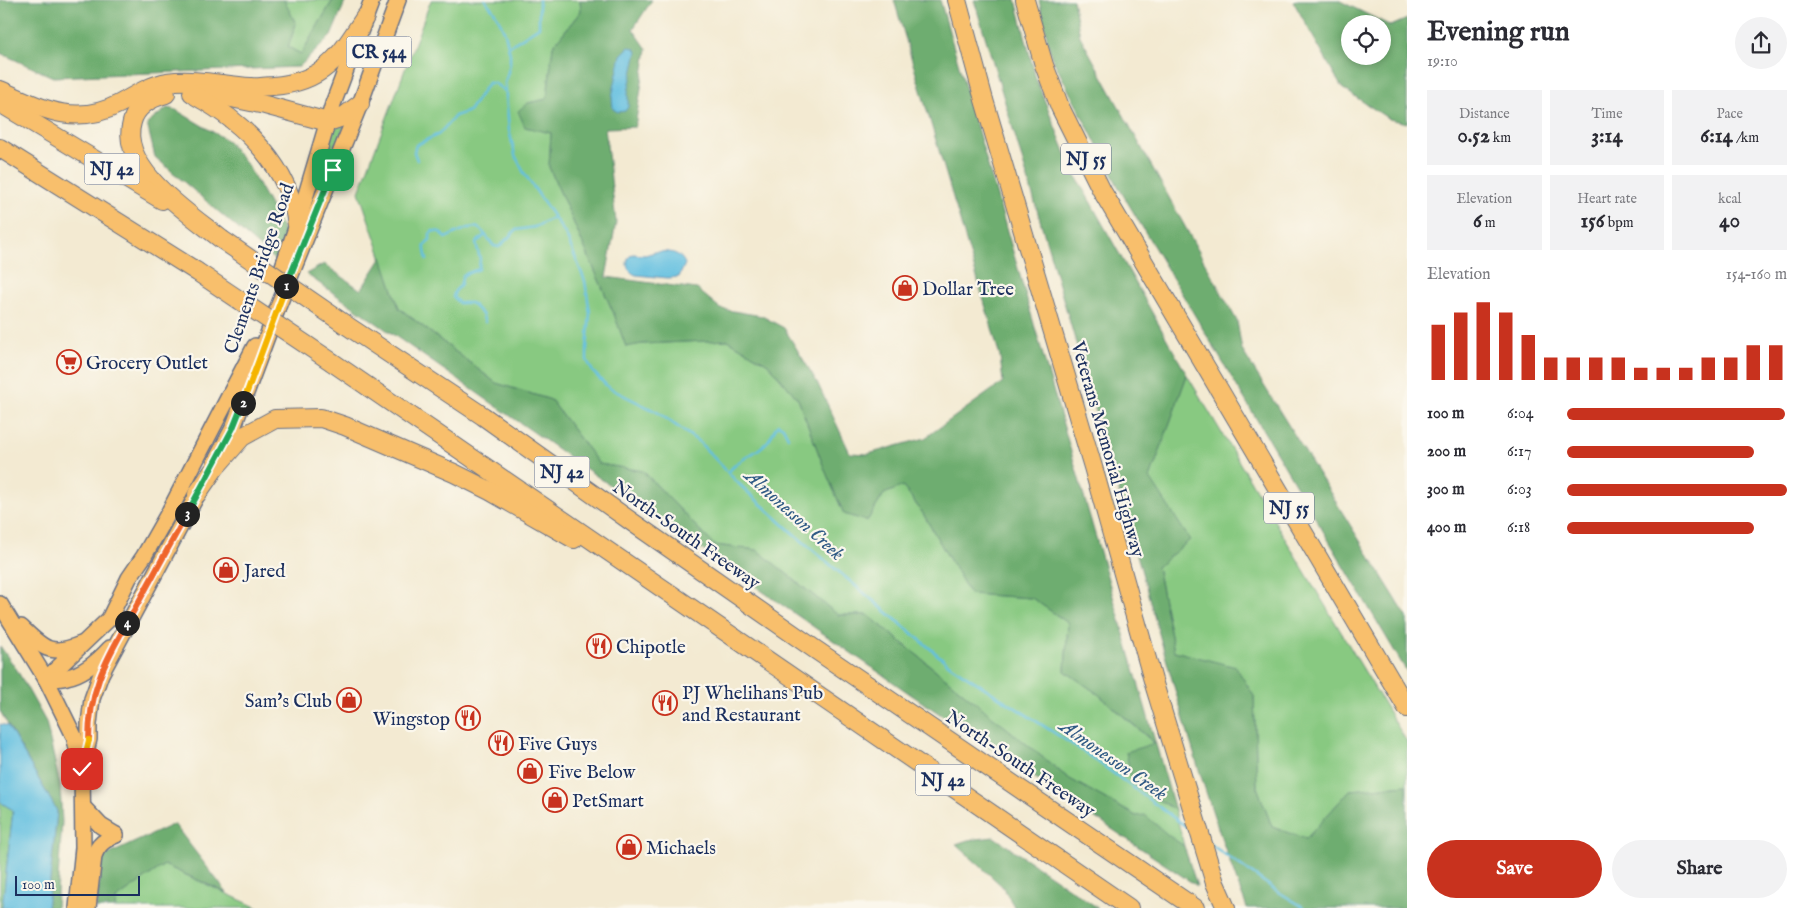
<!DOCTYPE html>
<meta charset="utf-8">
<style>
body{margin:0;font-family:"IM FELL English",serif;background:#f2f2f3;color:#2b2b33;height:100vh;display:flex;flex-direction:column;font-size:19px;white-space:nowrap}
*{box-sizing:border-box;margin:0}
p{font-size:16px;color:#7c7c81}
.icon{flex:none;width:28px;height:28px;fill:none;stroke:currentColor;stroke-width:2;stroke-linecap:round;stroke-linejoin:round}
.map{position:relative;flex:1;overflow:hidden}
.details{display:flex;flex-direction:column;background:#fff;width:400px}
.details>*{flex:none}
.buttons{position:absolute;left:1341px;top:15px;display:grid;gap:10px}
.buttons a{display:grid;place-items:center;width:50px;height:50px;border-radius:50%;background:#fff;box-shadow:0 2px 8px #0003;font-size:25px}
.scale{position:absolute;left:15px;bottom:12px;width:125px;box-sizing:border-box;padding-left:5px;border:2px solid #1b2f5e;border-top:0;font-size:14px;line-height:18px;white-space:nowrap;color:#1b2f5e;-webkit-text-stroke:4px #fbf7ec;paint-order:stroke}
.pin{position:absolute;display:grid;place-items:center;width:42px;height:42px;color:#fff;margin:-21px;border-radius:10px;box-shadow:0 2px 8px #0006}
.km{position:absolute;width:25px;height:25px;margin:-12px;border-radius:50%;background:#222;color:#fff;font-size:14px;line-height:25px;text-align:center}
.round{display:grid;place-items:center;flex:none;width:52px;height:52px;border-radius:26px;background:#f2f2f3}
.summary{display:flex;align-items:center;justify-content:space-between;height:85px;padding:0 20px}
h1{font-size:28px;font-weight:800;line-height:38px}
.metrics{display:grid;grid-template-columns:repeat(3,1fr);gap:8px;height:85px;padding:5px 20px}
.metrics div{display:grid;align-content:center;border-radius:0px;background:#f2f2f3;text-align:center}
.metrics b{font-size:21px;font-weight:800}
.metrics small{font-size:14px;font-weight:400}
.metrics p{font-size:14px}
.chart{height:140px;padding:10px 20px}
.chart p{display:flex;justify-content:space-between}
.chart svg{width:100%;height:90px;margin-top:5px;stroke:#c8321e;stroke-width:6}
.button{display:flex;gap:10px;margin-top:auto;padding:10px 20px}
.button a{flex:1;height:58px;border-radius:30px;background:#c8321e;color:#fff;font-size:20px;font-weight:800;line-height:58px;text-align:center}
.button a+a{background:#f2f2f3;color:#2b2b33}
ul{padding:0 20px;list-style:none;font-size:16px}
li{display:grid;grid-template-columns:80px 60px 1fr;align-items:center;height:38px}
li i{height:12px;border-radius:6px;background:#c8321e}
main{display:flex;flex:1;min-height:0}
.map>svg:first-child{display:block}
.green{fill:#88c981;stroke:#527c70}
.forest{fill:#6ead6f;stroke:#446e66;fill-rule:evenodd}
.water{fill:#62bfe0;stroke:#3e779f}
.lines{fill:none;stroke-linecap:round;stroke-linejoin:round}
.stream{stroke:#62bfe0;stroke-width:2.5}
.primary-casing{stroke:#677087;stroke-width:18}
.highway-casing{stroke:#677087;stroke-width:20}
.primary{stroke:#f8bf6c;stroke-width:15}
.highway{stroke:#f8bf6c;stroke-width:18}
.highway-bridge-casing{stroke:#677087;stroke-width:20;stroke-linecap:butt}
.highway-bridge{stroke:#f8bf6c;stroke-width:18}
.split-1-casing{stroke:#fff;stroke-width:10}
.split-2-casing{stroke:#fff;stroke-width:10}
.split-3-casing{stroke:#fff;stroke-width:10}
.split-4-casing{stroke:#fff;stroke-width:10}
.split-5-casing{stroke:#fff;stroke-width:10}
.split-6-casing{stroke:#fff;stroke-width:10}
.split-1{stroke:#22a559;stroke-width:6}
.split-2{stroke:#f5b400;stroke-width:6}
.split-3{stroke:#22a559;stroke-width:6}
.split-4{stroke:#f0652b;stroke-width:6}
.split-5{stroke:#f0652b;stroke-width:6}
.split-6{stroke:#f5b400;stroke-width:6}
.labels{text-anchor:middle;stroke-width:4.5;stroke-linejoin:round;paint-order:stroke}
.shield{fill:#fbf7ec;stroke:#5e6b89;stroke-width:1}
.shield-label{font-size:18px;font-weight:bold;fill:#1b2f5e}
.street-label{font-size:19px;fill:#1b2f5e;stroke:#fbf7ec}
.poi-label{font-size:19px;fill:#1b2f5e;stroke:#fbf7ec;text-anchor:start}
.water-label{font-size:20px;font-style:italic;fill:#305a85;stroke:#fbf7ec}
</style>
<main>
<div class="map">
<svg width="1407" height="908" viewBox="0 0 1407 908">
<rect width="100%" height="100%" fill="#fbf7ec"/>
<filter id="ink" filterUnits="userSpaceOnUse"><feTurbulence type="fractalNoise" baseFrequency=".02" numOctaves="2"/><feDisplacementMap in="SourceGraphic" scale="10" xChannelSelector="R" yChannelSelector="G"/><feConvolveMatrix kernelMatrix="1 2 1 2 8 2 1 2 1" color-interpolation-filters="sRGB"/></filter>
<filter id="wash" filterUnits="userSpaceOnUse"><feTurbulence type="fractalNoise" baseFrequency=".0096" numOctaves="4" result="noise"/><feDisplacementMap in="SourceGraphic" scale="20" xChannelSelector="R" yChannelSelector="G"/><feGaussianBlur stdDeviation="1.12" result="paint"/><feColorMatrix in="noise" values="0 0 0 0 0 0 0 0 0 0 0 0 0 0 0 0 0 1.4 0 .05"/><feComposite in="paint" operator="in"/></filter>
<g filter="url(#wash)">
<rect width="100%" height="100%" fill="#f3ead2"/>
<!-- green -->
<g class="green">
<path d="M 284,0 L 333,0 L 301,54 L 288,47 L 296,24 Z"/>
<path d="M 431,0 L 580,0 L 581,11 L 553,46 L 547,99 L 528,103 L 525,127 L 551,133 L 549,167 L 614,314 L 626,346 L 642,344 L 728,340 L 768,364 L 798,399 L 825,470 L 844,514 L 867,521 L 884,494 L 902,486 L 922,512 L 970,594 L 1032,598 L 1068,623 L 1065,671 L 1098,694 L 1155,744 L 1132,783 L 1175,810 L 1184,846 L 1136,816 L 1068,778 L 868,615 L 838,615 L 757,550 L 714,545 L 643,471 L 599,464 L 551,400 L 496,383 L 399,308 L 359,192 Z"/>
<path d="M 345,125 L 309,211 L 308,210 L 332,129 Z"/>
<path d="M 1187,375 L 1407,742 L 1407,785 L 1350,790 L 1306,839 L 1272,827 L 1257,787 L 1254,696 L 1192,656 L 1174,651 L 1157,566 L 1150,478 Z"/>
<path d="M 0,802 L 13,810 L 2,908 L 0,908 Z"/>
<path d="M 164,865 L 258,908 L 115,908 L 116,899 Z"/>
</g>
<!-- forest -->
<g class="forest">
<path d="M 0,0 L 284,0 L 296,24 L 288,47 L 301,54 L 333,0 L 346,0 L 331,36 L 299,67 L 53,77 L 0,53 Z"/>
<path d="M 580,0 L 652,0 L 633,29 L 647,49 L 635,127 L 605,128 L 616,222 L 606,277 L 697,289 L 721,309 L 762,316 L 784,328 L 817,382 L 850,453 L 868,454 L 925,438 L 1003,382 L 1000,357 L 992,328 L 894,0 L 940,0 L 1175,810 L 1132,783 L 1126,752 L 1155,743 L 1098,694 L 1065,671 L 1068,623 L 1032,598 L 970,594 L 922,512 L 903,486 L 884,494 L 867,521 L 844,514 L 825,470 L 798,399 L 768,364 L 728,340 L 642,344 L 626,347 L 614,314 L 549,167 L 551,133 L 525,127 L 518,111 L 528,103 L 547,99 L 553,46 L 581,11 Z"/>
<path d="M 974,0 L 1016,0 L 1036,79 L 1072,169 L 1187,375 L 1150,478 L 1190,540 L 1157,567 L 1174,651 L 1236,667 L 1254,696 L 1257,787 L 1272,827 L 1306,839 L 1350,790 L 1407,785 L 1407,908 L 1247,908 C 1199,785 1166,657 1130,530 C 1079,353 1028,176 974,0 Z"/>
<path d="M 1039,0 L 1073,0 L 1080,36 L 1237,321 L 1242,350 L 1407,617 L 1407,672 L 1119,188 L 1051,56 Z"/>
<path d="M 1298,0 L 1338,0 L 1391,26 L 1407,19 L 1407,123 L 1389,119 L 1342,88 L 1293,1 ZM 1350,24 L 1382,24 L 1382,56 L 1350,56 Z"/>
<path d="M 167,108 L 176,110 L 228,141 L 248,166 L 286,234 L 277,262 L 155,157 L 147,124 Z"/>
<path d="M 382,257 L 399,308 L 496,383 L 551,400 L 599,464 L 643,471 L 714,545 L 757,550 L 838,615 L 868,615 L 1068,778 L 1136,816 L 1145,815 L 1169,836 L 1184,846 L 1197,886 L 913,696 L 306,274 L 324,264 L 361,290 Z"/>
<path d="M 0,646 L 17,670 L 46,722 L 60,785 L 62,822 L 56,908 L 47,908 L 57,811 L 0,711 Z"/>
<path d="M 174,824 L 227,893 L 164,865 L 116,899 L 115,908 L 96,908 L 103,857 Z"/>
<path d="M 994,837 L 1098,908 L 1015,908 L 1002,886 L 956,844 L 968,840 Z"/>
</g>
<!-- water -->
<g class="water">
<path d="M 629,47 L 634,48 L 637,51 L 628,92 L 628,107 L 625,111 L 618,112 L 613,109 L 612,97 L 621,55 Z"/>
<path d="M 655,252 C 667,251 680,251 685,264 L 679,277 L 668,278 L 636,275 C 626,271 624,261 632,254 L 645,255 Z"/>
<path d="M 0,724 L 8,726 L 57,811 L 47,908 L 2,908 L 13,810 L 0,802 Z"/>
</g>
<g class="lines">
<!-- stream -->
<g class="stream">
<path d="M 485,0 L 494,11 L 499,20 L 505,33 L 510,54 L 510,64 L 505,83 L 509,130 L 515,155 L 524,173 L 566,235 L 585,281 L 590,313 L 587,348 L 587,360 L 593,372 L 609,388 L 657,412 L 699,442 L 739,484 L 795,535 L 951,666 L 1087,754 L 1192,831"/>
<path d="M 508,47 L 539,27 L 539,0"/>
<path d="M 417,160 L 414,152 L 416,145 L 439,134 L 455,116 L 469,111 L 488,83 L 494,83 L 505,91"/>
<path d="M 485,235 L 476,243 L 480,259 L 479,269 L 463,275 L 460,286 L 455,291 L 453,297 L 459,303 L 471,303 L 482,314 L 485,322"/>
<path d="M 427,260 C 426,252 421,245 430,240 L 430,234 L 433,231 L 440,232 L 445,238 C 453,235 471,224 478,228 C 485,232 489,241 494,246 L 499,247 L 516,230 L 535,227 L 554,217"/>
<path d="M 728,473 C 738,458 756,455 768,441 C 772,436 774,429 778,424 L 783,427 L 788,437"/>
<path d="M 1210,844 L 1277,891 L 1305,908"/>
</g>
</g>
</g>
<g filter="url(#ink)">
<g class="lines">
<defs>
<g id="primary">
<path d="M 280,275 L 297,225 L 333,104 L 372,0"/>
<path d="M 215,462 L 233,428 L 278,307 L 360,104 L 398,0"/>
<path d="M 0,604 L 46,679 L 74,736 L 82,769 L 83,848 L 77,908"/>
<path d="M 21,627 C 43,648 50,657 81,644"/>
<path d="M 46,679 L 109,619 L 129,578 L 144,556 L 169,512 L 255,346"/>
<path d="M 46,679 C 53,679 60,679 67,677 C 83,674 99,660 110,648"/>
<path d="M 82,769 L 89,739 L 89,724 L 92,699 L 101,674 L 203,484"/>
<path d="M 83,807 L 101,826 L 116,835"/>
<path d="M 88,908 L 94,856 C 98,844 105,840 116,835"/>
</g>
<g id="highway">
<path d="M 957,0 L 984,100 L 1093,467 L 1154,684 L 1215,883 L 1226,908"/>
<path d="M 1025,0 L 1044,65 L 1060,107 L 1102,191 L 1407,708"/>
<path d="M 0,90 C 41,108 75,127 119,104 C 134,96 150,85 167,82 C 195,78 222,85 250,87 C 257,88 265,86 273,86 C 324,82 339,57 365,17"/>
<path d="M 192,93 L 212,94 L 265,105 L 328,122 L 343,117 L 360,104"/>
<path d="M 166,94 C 151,98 136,106 132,122 C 118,168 190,214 221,239"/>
<path d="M 196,96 C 245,123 290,168 297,225"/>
<path d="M 0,103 L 162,200"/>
<path d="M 0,148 L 196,271"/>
<path d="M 346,325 L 483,416 L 632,522 L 816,650 L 1195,908"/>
<path d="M 332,362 L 1129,908"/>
<path d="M 197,494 L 215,468 L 242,437 L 275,419 L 321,418 L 345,426 L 454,473 L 490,491 L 574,539"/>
</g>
</defs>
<!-- primary casing -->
<use href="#primary" class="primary-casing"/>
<!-- highway casing -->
<use href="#highway" class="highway-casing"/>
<!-- primary -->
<use href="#primary" class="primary"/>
<!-- highway -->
<use href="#highway" class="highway"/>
<defs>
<g id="highway-bridge">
<path d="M 221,239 L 346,325"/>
<path d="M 196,271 L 332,362"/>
</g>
</defs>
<!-- highway-bridge casing -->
<use href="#highway-bridge" class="highway-bridge-casing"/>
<!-- highway-bridge -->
<use href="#highway-bridge" class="highway-bridge"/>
</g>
</g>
<g class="lines" filter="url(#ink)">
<defs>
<path id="split-1" d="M 286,286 L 333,170"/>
<path id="split-2" d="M 243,403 L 286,286"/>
<path id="split-3" d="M 187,514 L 233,428 L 243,403"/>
<path id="split-4" d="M 127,623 L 187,514"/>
<path id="split-5" d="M 89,740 C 89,692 104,663 127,623"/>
<path id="split-6" d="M 82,769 L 89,740"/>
</defs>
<!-- split-1 casing -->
<use href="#split-1" class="split-1-casing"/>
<!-- split-2 casing -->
<use href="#split-2" class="split-2-casing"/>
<!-- split-3 casing -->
<use href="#split-3" class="split-3-casing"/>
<!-- split-4 casing -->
<use href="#split-4" class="split-4-casing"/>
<!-- split-5 casing -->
<use href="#split-5" class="split-5-casing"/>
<!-- split-6 casing -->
<use href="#split-6" class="split-6-casing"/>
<!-- split-1 -->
<use href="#split-1" class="split-1"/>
<!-- split-2 -->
<use href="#split-2" class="split-2"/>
<!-- split-3 -->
<use href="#split-3" class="split-3"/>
<!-- split-4 -->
<use href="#split-4" class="split-4"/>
<!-- split-5 -->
<use href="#split-5" class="split-5"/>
<!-- split-6 -->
<use href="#split-6" class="split-6"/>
</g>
<!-- icons -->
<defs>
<symbol id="shop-ring" viewBox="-11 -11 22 22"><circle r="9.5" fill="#fbf7ec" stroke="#c8321e" stroke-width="1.5"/><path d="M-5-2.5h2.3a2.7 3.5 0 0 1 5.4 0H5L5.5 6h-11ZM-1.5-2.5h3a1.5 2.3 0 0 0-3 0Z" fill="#c8321e"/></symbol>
<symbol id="supermarket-ring" viewBox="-11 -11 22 22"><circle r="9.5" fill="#fbf7ec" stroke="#c8321e" stroke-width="1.5"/><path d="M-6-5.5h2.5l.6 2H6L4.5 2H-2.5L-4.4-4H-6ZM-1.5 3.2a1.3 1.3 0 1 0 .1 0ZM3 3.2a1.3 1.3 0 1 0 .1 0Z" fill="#c8321e"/></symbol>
<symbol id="restaurant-ring" viewBox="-11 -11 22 22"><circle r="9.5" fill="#fbf7ec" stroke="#c8321e" stroke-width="1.5"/><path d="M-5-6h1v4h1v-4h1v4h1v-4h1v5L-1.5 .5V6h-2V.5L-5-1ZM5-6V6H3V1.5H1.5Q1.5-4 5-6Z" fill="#c8321e"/></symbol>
</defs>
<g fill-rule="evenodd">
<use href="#shop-ring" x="891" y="274" width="28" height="28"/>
<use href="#supermarket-ring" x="55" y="348" width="28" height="28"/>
<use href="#shop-ring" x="212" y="556" width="28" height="28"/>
<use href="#restaurant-ring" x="585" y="632" width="28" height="28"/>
<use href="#shop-ring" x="335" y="686" width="28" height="28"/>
<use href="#restaurant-ring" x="651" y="689" width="28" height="28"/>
<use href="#restaurant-ring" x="454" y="704" width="28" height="28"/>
<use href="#restaurant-ring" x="487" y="729" width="28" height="28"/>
<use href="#shop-ring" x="516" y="757" width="28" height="28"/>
<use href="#shop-ring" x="541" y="786" width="28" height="28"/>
<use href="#shop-ring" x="615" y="833" width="28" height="28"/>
</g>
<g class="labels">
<!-- shield labels -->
<g class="shield">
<rect x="346.5" y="36.5" width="65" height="31" rx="4"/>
<rect x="1061" y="143.5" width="50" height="31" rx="4"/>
<rect x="84.5" y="153.5" width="55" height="31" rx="4"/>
<rect x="534.5" y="456.5" width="55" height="31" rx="4"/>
<rect x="1264" y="492.5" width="50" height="31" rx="4"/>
<rect x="915.5" y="764.5" width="55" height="31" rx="4"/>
</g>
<g class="shield-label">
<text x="379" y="58">CR 544</text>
<text x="1086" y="165">NJ 55</text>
<text x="112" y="175">NJ 42</text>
<text x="562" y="478">NJ 42</text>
<text x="1289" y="514">NJ 55</text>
<text x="943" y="786">NJ 42</text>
</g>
<!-- street labels -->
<g class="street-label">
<text transform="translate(258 268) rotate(-71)" y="7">Clements Bridge Road</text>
<text transform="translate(1109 449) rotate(74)" y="7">Veterans Memorial Highway</text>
<text transform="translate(687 534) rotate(35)" y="7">North-South Freeway</text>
<text transform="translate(1021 763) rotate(34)" y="7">North-South Freeway</text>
</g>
<!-- poi labels -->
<g class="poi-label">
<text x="922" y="295">Dollar Tree</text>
<text x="86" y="369">Grocery Outlet</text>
<text x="244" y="577">Jared</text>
<text x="616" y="653">Chipotle</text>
<text x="682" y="699">PJ Whelihans Pub<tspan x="682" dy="22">and Restaurant</tspan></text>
<text x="332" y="707" text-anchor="end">Sam's Club</text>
<text x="450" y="725" text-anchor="end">Wingstop</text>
<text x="518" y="750">Five Guys</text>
<text x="548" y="778">Five Below</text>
<text x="572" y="807">PetSmart</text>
<text x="646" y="854">Michaels</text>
</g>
<!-- water labels -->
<g class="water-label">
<text transform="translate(795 514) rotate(42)" y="7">Almonesson Creek</text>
<text transform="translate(1114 759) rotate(35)" y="7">Almonesson Creek</text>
</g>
</g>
</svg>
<div class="buttons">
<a><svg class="icon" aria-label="locate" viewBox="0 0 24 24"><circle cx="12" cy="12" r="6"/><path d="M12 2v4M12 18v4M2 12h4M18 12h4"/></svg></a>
</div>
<div class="scale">100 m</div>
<div class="pin" style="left:333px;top:170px;background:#1e9e55"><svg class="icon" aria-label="arrive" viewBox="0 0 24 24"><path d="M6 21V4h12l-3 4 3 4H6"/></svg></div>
<div class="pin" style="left:82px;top:769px;background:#d93025"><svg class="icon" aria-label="check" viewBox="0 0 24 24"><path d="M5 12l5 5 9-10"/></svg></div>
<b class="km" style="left:286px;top:286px">1</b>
<b class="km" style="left:243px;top:403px">2</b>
<b class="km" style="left:187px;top:514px">3</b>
<b class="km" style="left:127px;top:623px">4</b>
</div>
<section class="details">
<div class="summary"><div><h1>Evening run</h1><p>19:10</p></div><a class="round"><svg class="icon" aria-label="share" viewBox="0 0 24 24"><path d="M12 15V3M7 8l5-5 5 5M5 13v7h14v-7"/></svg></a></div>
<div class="metrics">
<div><p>Distance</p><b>0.52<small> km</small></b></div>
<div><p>Time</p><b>3:14</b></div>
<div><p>Pace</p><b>6:14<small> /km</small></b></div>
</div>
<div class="metrics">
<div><p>Elevation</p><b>6<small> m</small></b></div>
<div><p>Heart rate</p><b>156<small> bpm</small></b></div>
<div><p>kcal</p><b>40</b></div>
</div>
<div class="chart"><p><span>Elevation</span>154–160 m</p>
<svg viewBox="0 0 160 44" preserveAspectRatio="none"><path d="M5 44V17M15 44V11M25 44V6M35 44V11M45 44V22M55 44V33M65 44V33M75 44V33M85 44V33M95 44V38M105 44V38M115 44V38M125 44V33M135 44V33M145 44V27M155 44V27"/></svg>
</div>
<ul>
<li><b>100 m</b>6:04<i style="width:99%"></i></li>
<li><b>200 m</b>6:17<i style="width:85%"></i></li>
<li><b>300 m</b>6:03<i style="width:100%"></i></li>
<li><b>400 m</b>6:18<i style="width:85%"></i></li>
</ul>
<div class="button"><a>Save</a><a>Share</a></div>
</section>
</main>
